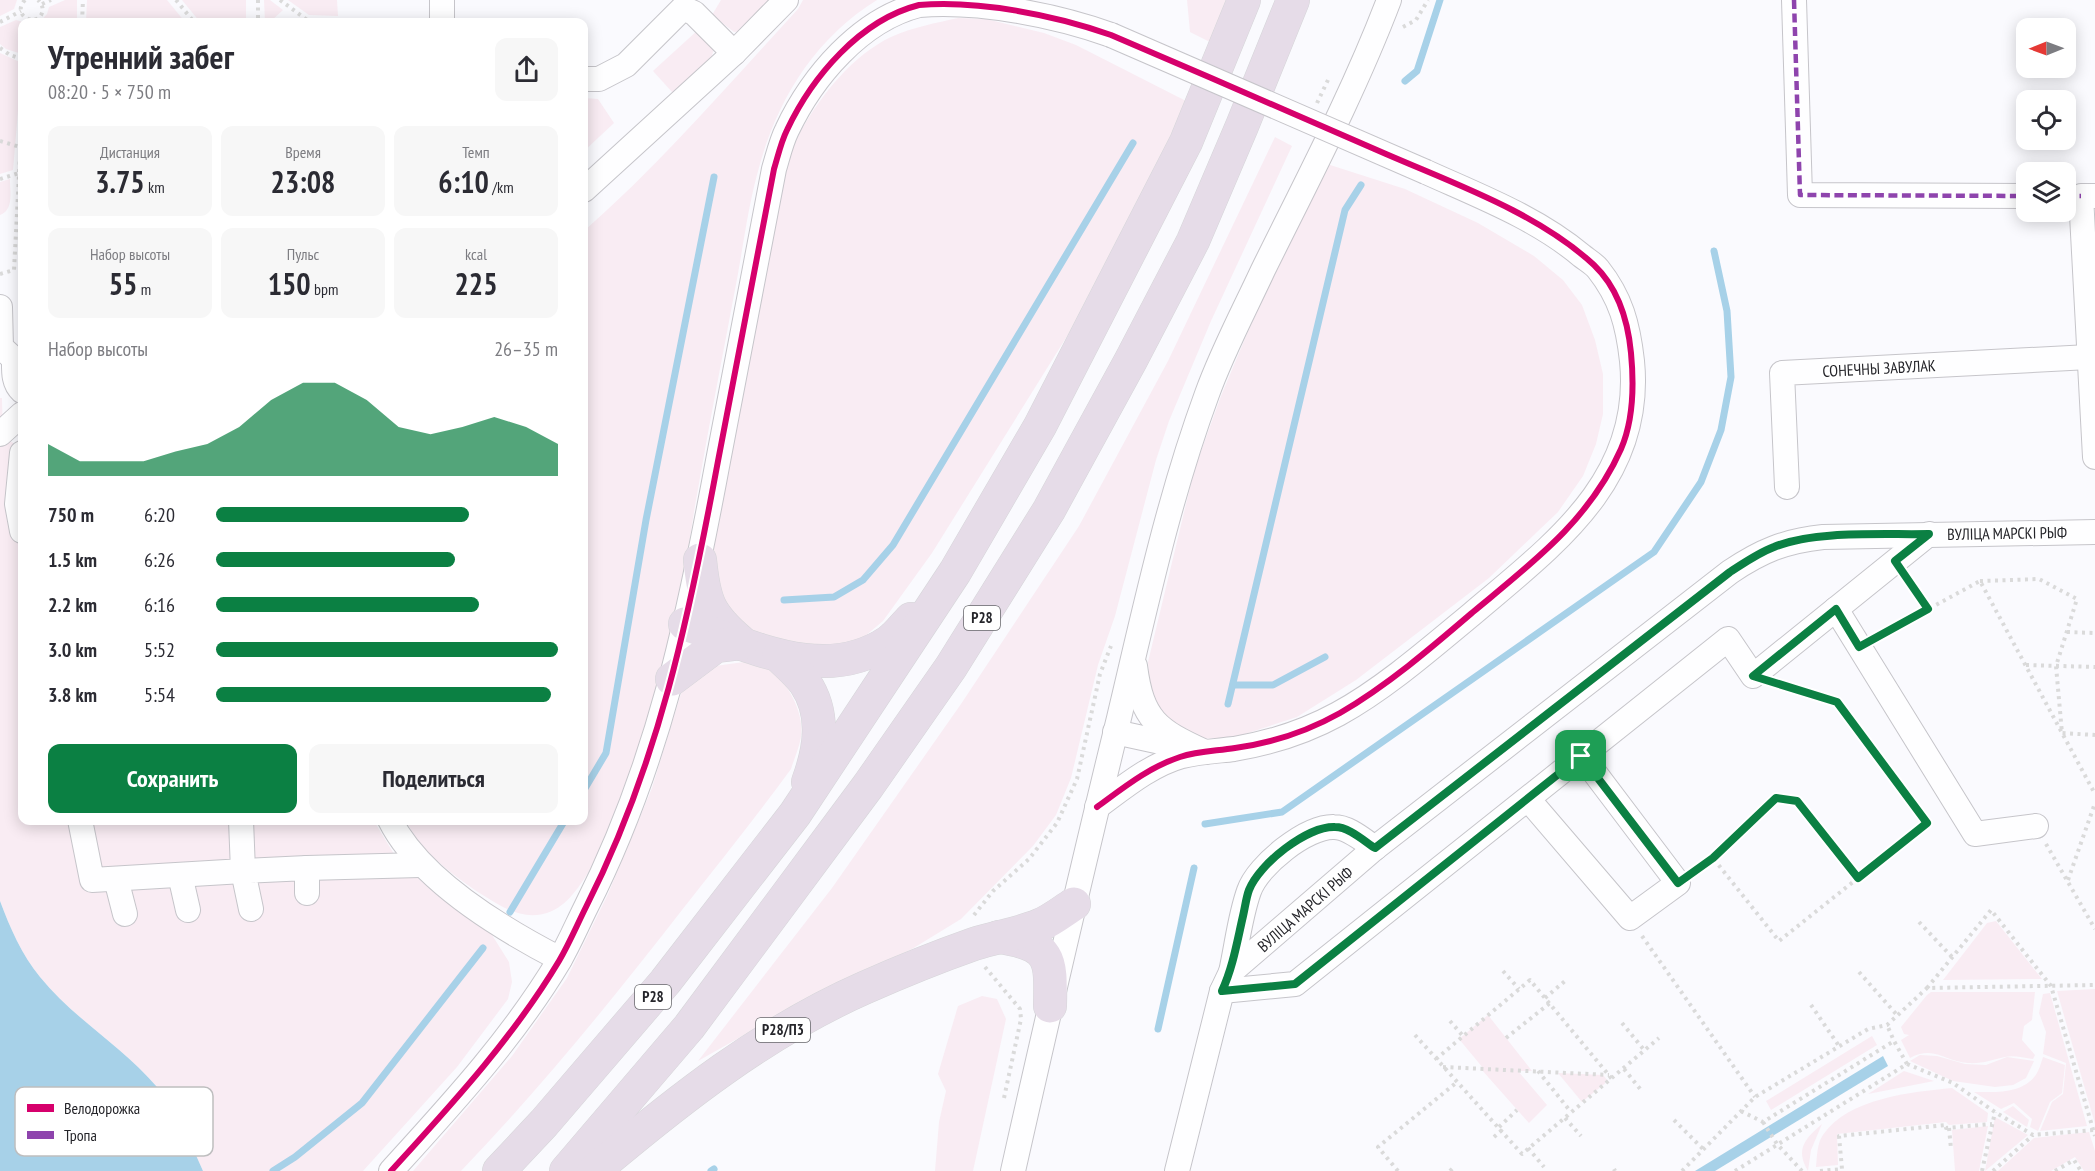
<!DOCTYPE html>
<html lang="ru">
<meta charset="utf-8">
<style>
body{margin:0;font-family:"PT Sans Narrow",sans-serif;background:#f7f7f7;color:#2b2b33;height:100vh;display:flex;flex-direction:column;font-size:22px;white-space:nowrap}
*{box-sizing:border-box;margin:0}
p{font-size:20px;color:#7c7c81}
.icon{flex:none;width:33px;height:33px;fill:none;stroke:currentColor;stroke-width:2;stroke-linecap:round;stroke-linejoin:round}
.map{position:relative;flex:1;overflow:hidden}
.panel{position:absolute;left:18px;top:18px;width:570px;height:807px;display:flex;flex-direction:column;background:#fff;border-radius:12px;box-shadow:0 3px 15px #0003}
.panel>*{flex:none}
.needle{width:39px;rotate:269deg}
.buttons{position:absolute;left:2016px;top:18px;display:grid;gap:12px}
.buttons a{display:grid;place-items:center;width:60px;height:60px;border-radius:12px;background:#fff;box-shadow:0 3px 15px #0003;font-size:30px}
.pin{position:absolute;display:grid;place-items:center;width:51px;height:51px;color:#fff;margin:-26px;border-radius:12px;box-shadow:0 3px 9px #0006}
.round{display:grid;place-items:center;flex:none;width:63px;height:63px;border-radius:12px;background:#f7f7f7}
.headline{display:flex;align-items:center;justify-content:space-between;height:102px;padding:0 30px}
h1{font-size:33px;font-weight:800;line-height:45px}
.metrics{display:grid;grid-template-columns:repeat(3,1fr);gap:9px;height:102px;padding:6px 30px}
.metrics div{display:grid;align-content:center;border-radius:12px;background:#f7f7f7;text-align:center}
.metrics b{font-size:30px;font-weight:800}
.metrics small{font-size:16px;font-weight:400}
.metrics p{font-size:16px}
.chart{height:168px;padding:12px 30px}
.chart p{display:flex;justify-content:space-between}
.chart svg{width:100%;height:108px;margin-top:6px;fill:#0b8043;opacity:.7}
.action{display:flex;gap:12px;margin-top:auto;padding:12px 30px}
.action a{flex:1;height:69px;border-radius:12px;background:#0b8043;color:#fff;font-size:24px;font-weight:800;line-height:69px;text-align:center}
.action a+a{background:#f7f7f7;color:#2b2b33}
ul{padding:0 30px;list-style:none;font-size:20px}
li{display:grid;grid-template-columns:96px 72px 1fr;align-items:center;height:45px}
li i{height:15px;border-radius:8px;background:#0b8043}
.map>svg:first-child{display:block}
.green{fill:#f9ecf3}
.water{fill:#a7d1e8}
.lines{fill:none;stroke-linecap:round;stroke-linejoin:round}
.stream{stroke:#a7d1e8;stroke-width:7}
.minor-casing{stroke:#c6c5ca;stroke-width:26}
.highway-casing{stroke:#d6d6d9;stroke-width:34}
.path{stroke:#dadada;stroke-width:4;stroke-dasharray:3 4.5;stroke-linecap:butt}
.minor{stroke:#fefeff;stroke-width:24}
.highway{stroke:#e6dce8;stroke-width:33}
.minor-bridge-casing{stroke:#c6c5ca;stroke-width:26;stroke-linecap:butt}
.minor-bridge{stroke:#fefeff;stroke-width:24}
.quiet{stroke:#8e44ad;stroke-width:4.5;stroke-dasharray:9 4.5;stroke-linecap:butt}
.cycleway-casing{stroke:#fff;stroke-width:10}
.cycleway{stroke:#d6006c;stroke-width:6}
.route-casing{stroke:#fff;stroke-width:12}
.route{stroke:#0b8043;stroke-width:8}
.labels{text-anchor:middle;stroke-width:4.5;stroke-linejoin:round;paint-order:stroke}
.shield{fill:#fff;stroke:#66666a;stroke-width:1.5}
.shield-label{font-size:15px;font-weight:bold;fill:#25252a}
.street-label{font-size:16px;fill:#25252a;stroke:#fff}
.key{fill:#fff;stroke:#bebebf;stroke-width:1.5}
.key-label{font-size:16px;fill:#25252a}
</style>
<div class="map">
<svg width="2095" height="1171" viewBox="0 0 2095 1171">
<rect width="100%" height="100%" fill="#fafafe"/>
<!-- green -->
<g class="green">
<path d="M 0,0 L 17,0 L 14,9 L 0,16 Z"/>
<path d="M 65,0 L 77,0 L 77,22 L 40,22 L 47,14 L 49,7 Z"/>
<path d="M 87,0 L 167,0 L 185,22 L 86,22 Z"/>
<path d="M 182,0 L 246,0 L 246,22 L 200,22 Z"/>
<path d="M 264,0 L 270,0 L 283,10 L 270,22 L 265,22 Z"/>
<path d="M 288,0 L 337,0 L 338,16 L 309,15 Z"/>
<path d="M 721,0 L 777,0 L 743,31 L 734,32 L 712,15 Z"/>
<path d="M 803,0 L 877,0 C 817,37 779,96 760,164 C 749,201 744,241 737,279 C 724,349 710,419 698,489 C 690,531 686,575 676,617 C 671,640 663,662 657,685 C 642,736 602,890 552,911 C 527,922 507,910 486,897 C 456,878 423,854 406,821 L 584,820 L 584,231 C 661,163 728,85 798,9 Z"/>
<path d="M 1187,0 L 1226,0 L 1210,42 L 1190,32 Z"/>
<path d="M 958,18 L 986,19 L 1044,33 L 1076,45 L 1188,102 L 1069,333 L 932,553 L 883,621 L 858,642 L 782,650 L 729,615 L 709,570 L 784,173 C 790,158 794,142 802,129 C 822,94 853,55 891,37 C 913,27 936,23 958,18 Z"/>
<path d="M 16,20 L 23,22 L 22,54 L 6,49 L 0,44 L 0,27 Z"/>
<path d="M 698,30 L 715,45 L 711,59 L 673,93 L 653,71 Z"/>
<path d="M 0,53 L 22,63 L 13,170 L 0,174 Z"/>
<path d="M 584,98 L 598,99 L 614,123 L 584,151 Z"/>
<path d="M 1275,137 L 1292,146 L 1211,321 L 1169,421 L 1156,460 L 1115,616 L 1098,665 L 1071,778 L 1056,815 L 1033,846 L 961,919 L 912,949 L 792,1008 L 698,1061 L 832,888 L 961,704 L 1079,526 L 1168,361 Z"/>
<path d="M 1327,164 L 1405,189 L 1478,223 L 1534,256 L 1563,280 L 1582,305 L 1595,340 L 1603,374 L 1603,414 L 1596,444 L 1583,476 L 1558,512 L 1489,578 L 1356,680 L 1297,717 L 1236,737 L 1200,739 L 1160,713 L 1150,690 L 1148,662 L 1194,471 L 1221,396 L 1249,329 Z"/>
<path d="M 10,179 C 10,192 14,210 0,215 L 0,182 Z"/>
<path d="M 0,398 L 2,398 L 3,436 L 22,449 L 22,820 L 374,821 L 394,854 L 421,881 L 492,935 L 509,962 L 512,982 L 508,999 L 457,1067 L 363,1171 L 203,1171 C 190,1142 178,1111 157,1087 C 122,1046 74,1019 40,977 C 22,955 10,928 0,901 Z"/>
<path d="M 744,662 C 750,663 757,664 763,666 C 786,676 805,713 801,737 C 799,748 794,759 791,769 C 756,817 719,863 682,910 C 612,1000 540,1089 461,1171 L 413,1171 L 512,1056 L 567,978 L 608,894 L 652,788 L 683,687 L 715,666 Z"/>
<path d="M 1996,921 L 2042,979 L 1943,980 L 1987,923 Z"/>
<path d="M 2095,989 L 2095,1124 L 2057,991 Z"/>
<path d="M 1931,992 L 2035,992 L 2032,1020 L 2024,1026 L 2022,1040 L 2035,1055 L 2033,1059 C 2024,1058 2013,1055 2005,1057 C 1992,1060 1982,1064 1968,1063 C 1945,1062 1935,1045 1910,1058 L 1901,1040 L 1909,1035 L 1904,1034 L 1901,1027 L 1927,995 Z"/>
<path d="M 2050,993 L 2087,1126 L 2040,1131 L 2052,1102 L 2063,1094 L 2066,1063 L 2043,1054 L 2046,1032 L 2039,1013 L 2043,994 Z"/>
<path d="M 982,996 L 997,999 L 1006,1019 L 973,1171 L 935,1171 L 939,1122 L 946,1091 L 938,1074 L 958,1006 Z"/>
<path d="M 1488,1015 L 1532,1071 L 1518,1071 L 1547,1105 L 1529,1123 L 1481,1069 L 1483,1068 L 1459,1039 Z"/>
<path d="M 1872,1036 L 1877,1045 L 1771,1110 L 1766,1101 Z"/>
<path d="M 1920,1055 L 1937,1056 L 1965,1064 L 1986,1065 L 2007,1057 L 2034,1061 L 2026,1078 L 2013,1085 L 1995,1087 L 1953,1081 L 1910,1061 Z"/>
<path d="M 2043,1057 L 2065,1065 L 2062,1093 L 2050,1102 L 2038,1131 L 2030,1127 L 2032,1119 L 2014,1103 L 2001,1109 L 1974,1092 C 1995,1092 2021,1094 2035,1076 C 2039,1071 2041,1063 2043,1057 Z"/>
<path d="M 1904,1071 L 1934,1081 L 1868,1094 Z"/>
<path d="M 1558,1073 L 1603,1075 L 1608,1081 L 1582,1102 Z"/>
<path d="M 1952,1088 L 1988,1113 L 1987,1122 L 1949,1125 L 1946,1122 L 1837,1134 L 1838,1165 L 1816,1167 C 1817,1157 1817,1143 1823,1135 C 1848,1098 1912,1092 1952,1088 Z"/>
<path d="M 2013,1106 L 2029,1120 L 2027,1127 L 2003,1112 Z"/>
<path d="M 1995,1117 L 2028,1135 L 1985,1171 Z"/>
<path d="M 1822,1124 L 1811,1150 L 1808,1171 C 1795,1149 1805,1139 1822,1124 Z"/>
<path d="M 1988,1126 L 1979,1171 L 1955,1171 L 1952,1130 Z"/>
<path d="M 2089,1132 L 2095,1151 L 2095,1171 L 2084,1171 L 2075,1157 L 2051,1171 L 1998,1171 L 2034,1138 Z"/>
</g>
<!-- water -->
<g class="water">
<path d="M 0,901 C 10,928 22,955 40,977 C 74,1019 122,1046 157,1087 C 178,1111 190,1142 203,1171 L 0,1171 Z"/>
<path d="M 1883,1056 L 1888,1066 L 1715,1171 L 1695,1171 Z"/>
</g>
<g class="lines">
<!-- stream -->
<g class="stream">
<path d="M 1405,81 L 1417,71 L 1440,0"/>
<path d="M 784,600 L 834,597 L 863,580 L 893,545 L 1133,143"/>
<path d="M 1233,685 L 1273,685 L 1325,657"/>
<path d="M 1228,704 L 1345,210 L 1361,185"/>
<path d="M 584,790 L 606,753 L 646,520 L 714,177"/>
<path d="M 1205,824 L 1282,812 L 1654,552 L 1701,482 L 1721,430 L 1731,377 L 1727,311 L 1714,251"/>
<path d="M 510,912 L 565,820"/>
<path d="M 1158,1029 L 1194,868"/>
<path d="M 273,1171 L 295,1157 L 362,1103 L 483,948"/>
<path d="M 711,1171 L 714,1169"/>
</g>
<defs>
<g id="minor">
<path d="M 442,0 L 442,22"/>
<path d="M 1794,0 L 1800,195 L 2026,196"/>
<path d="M 584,79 L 599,79 L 626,65 L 683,8 L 694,13 L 734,53"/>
<path d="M 584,190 L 734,53 L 786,0"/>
<path d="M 2095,196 L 2081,196 L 2095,457"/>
<path d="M 0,307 L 1,347 L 14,359 L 22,359"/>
<path d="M 14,359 C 14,371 13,383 22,391"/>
<path d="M 0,434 L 22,414"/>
<path d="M 22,453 L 17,504 L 22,531"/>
<path d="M 1787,487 L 1782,373 L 2089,357"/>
<path d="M 1836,609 L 1975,834 L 2036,826"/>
<path d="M 1135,666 C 1142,720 1157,730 1205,752"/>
<path d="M 1115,732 L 1179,746"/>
<path d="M 1528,799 L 1630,918 L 1678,883 L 1582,756"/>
<path d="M 1097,807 C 1123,788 1150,765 1182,756 C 1199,752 1217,751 1234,749 C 1270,743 1305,732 1338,714 C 1384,689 1431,648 1472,614 C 1553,545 1644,480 1632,361 C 1628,325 1621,298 1598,269 C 1594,264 1587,260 1582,256 C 1537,218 1479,196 1426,172"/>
<path d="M 80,820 L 92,880 L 243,871 L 241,820"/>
<path d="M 390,820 C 420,880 502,929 560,959"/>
<path d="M 307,868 L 420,865"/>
<path d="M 180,875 L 188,910"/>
<path d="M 116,879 L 125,914"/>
<path d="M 251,909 L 243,871 L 307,868 L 307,893"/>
<path d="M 1231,972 C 1237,945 1240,916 1249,891 C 1258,865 1307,826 1334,827 C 1349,827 1364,841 1375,848"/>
<path d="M 1222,991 L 1295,984 L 1728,639 L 1753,676 L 1929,534"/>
<path d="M 391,1171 C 451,1105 513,1038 559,961 C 569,944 577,925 586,907 C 659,763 689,617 718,461 C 737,364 755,266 774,169 C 778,156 781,142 787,130 C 812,77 860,20 919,5 C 978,0 1055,15 1111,35"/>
<path d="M 1013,1171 C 1047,1020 1082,869 1119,718 C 1145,609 1168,500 1207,394 C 1222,352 1244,311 1263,270 C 1307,181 1354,92 1389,0"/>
<path d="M 1177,1171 L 1222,991 L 1231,972 L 1375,848 L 1730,572 C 1761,551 1785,541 1823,537 L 2095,532"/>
</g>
<g id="highway">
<path d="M 700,560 C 704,600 708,614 740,641"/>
<path d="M 685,624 C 750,645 824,685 888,642 C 897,636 904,626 911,619"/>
<path d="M 779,656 C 787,664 798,673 805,683 C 826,714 820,749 808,782"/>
<path d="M 672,679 L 716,646 L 741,643"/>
<path d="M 999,937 C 1052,945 1051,958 1050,1006"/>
<path d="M 499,1171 L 544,1123 L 665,982 L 795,814 L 955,572 L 1040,426 L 1186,142 L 1244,0"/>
<path d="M 566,1171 L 689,1027 L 868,786 L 951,667 L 1049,510 L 1131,360 L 1193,241 L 1242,126 L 1293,0"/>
<path d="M 594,1171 C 677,1101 764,1032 864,988 C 900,972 937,957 974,944 C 995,937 1019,934 1040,925 C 1052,920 1063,911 1074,904"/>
</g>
</defs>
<!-- minor casing -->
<use href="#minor" class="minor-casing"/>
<!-- highway casing -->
<use href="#highway" class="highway-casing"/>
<!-- path -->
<g class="path">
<path d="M 25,0 C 14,11 26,24 39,18 C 44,12 44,6 38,0"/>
<path d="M 176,0 L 194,22"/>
<path d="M 258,0 L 258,22"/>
<path d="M 280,0 L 310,22"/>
<path d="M 42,4 L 51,0"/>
<path d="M 0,22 L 21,11"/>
<path d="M 82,22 L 83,0"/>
<path d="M 1403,27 L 1416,20 L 1428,0"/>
<path d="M 0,48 L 10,55 L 22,59"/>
<path d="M 1317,103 L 1328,80"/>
<path d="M 0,141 L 20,147"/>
<path d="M 0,179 L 19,173 L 22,165"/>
<path d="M 0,274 L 14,270 L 22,119"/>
<path d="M 1906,578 L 1928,609"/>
<path d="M 1980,581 L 2039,579 L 2077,599 L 2056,666 L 2062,733 L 2095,735"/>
<path d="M 2067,632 L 2095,633"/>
<path d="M 1877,637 L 1980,581 L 2095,794"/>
<path d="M 2026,665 L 2095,667"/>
<path d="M 2046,844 L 2095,929"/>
<path d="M 1713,858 L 1776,797 L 1797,801 L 1858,878"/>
<path d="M 1696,870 L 1713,858 L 1779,941 L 1927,823 L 1837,702 L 1778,683"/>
<path d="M 2068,880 L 2095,803"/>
<path d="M 974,915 L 993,891 L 1029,859 L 1057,823 L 1077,779 L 1100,674 L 1111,646"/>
<path d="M 1919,922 L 1952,957"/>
<path d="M 1642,936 L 1755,1097"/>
<path d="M 985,967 L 1020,1009 L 1021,1019 L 1004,1098"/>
<path d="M 1503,971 L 1519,989"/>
<path d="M 1859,972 L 1897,1015"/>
<path d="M 1927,988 L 1991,910 L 2051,986 L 2095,1136"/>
<path d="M 1545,998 L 1565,981"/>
<path d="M 1811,1005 L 1839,1046"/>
<path d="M 1450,1021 L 1463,1036"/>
<path d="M 1622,1023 L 1645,1051"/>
<path d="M 1415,1035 L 1522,1154 L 1659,1038"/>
<path d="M 1506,1038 L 1550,1003"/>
<path d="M 1436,1059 L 1530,980 L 1612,1079"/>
<path d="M 1907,1064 L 1953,1083 L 1995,1112 L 2033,1135 L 2094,1130"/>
<path d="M 1443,1067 L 1609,1075"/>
<path d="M 1624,1069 L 1641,1090"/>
<path d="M 1538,1071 L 1571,1112"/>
<path d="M 1741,1111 L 1763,1122 L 1894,1041"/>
<path d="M 1565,1118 L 1581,1136"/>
<path d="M 1674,1120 L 1703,1149"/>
<path d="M 1763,1122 L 1777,1144 L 1802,1171"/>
<path d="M 1499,1127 L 1517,1110"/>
<path d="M 1949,1128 L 1951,1149"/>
<path d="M 1494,1137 L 1502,1130"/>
<path d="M 1528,1148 L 1544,1167"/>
<path d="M 1614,1169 L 1615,1171"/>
<path d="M 1398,1171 L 1378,1147 L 1457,1082"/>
<path d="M 1450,1171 L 1453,1168"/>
<path d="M 1682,1171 L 1755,1097 L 1868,1029 L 1887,1025 L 1927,988 L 2095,985"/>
<path d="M 1735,1171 L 1907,1064 L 1894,1041 L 1887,1025"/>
<path d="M 1820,1171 L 1842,1169 L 1839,1136 L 1946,1125 L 1946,1128 L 1992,1124"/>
<path d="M 1982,1171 L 1995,1112"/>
<path d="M 1993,1171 L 2033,1135"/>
<path d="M 2055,1171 L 2074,1160 L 2081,1171"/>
</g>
<!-- minor -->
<use href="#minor" class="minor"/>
<!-- highway -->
<use href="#highway" class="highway"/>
<defs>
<path id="minor-bridge" d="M 1111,35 L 1426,172"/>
</defs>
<!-- minor-bridge casing -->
<use href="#minor-bridge" class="minor-bridge-casing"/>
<!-- minor-bridge -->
<use href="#minor-bridge" class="minor-bridge"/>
<!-- quiet -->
<g class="quiet">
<path d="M 1794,0 L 1800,195 L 2026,196"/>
<path d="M 2066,196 L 2081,196"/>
</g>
<defs>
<path id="cycleway" d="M 391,1171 C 451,1105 513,1038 559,961 C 569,944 577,925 586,907 C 659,763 689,617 718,461 C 737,364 755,266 774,169 C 778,156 781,142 787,130 C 812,77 860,20 919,5 C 978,0 1055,15 1111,35 C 1203,74 1294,114 1386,154 C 1455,184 1538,213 1594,265 C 1618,288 1628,321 1631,353 C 1634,384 1634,419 1621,449 C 1589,521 1532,563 1473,612 C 1431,648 1388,685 1340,713 C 1308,731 1272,743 1235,748 C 1217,751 1198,751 1180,757 C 1149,767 1123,788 1097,807"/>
</defs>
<!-- cycleway casing -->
<use href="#cycleway" class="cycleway-casing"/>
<!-- cycleway -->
<use href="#cycleway" class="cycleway"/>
</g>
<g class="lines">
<defs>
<path id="route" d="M 1929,534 L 1895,561 L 1928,609 L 1859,647 L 1836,609 L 1753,676 L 1837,702 L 1927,823 L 1858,878 L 1797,801 L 1776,798 L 1713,858 L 1678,883 L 1581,756 L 1295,984 L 1222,991 C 1233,967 1237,942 1243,916 C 1245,908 1246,898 1249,890 C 1259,864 1307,826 1335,827 C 1349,827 1364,841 1375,848 L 1730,572 C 1744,563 1758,553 1774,547 C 1815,530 1884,535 1929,534 Z"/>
</defs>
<!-- route casing -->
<use href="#route" class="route-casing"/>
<!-- route -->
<use href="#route" class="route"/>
</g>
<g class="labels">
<!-- shield labels -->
<g class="shield">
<rect x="964" y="606" width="36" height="24" rx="4.5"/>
<rect x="635" y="985" width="36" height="24" rx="4.5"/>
<rect x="756" y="1018" width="54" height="24" rx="4.5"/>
</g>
<g class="shield-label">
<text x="982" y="623">Р28</text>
<text x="653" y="1002">Р28</text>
<text x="783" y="1035">Р28/П3</text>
</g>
<!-- street labels -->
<g class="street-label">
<text transform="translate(1879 368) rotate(-3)" y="6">СОНЕЧНЫ ЗАВУЛАК</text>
<text transform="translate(2007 533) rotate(-1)" y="6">ВУЛІЦА МАРСКІ РЫФ</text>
<text transform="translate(1305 909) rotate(-41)" y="6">ВУЛІЦА МАРСКІ РЫФ</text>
</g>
</g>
<!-- legend -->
<rect x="15" y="1087" width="198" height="69" rx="9" class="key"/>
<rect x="27" y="1104" width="27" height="8" fill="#d6006c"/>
<rect x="27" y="1131" width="27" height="8" fill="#8e44ad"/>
<g class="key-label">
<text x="64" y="1114">Велодорожка</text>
<text x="64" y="1141">Тропа</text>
</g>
</svg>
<div class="buttons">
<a><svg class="needle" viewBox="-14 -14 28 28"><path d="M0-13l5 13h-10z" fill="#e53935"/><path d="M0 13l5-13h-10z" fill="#7c7c81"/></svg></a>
<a><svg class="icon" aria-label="locate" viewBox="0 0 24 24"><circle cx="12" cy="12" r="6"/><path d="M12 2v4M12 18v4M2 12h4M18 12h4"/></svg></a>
<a><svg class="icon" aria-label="layers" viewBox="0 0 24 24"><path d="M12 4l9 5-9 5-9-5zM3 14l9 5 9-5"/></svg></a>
</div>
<div class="pin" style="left:1581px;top:756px;background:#1e9e55"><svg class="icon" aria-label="arrive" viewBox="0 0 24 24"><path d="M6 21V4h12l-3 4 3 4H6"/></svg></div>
<section class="panel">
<div class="headline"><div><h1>Утренний забег</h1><p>08:20 · 5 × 750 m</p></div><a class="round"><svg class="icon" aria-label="share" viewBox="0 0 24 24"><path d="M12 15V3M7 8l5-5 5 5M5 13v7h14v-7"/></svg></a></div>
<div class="metrics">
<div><p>Дистанция</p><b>3.75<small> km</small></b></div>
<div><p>Время</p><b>23:08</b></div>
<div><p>Темп</p><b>6:10<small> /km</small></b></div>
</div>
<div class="metrics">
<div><p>Набор высоты</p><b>55<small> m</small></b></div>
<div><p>Пульс</p><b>150<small> bpm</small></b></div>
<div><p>kcal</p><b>225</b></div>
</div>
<div class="chart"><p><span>Набор высоты</span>26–35 m</p>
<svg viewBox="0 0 160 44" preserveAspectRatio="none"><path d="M0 44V31L10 38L20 38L30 38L40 34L50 31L60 24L70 13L80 6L90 6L100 13L110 24L120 27L130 24L140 20L150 24L160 31V44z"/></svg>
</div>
<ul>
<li><b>750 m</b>6:20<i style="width:74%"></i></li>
<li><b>1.5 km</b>6:26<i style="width:70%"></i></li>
<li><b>2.2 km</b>6:16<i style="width:77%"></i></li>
<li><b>3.0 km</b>5:52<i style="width:100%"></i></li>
<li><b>3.8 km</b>5:54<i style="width:98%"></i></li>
</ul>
<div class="action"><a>Сохранить</a><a>Поделиться</a></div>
</section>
</div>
